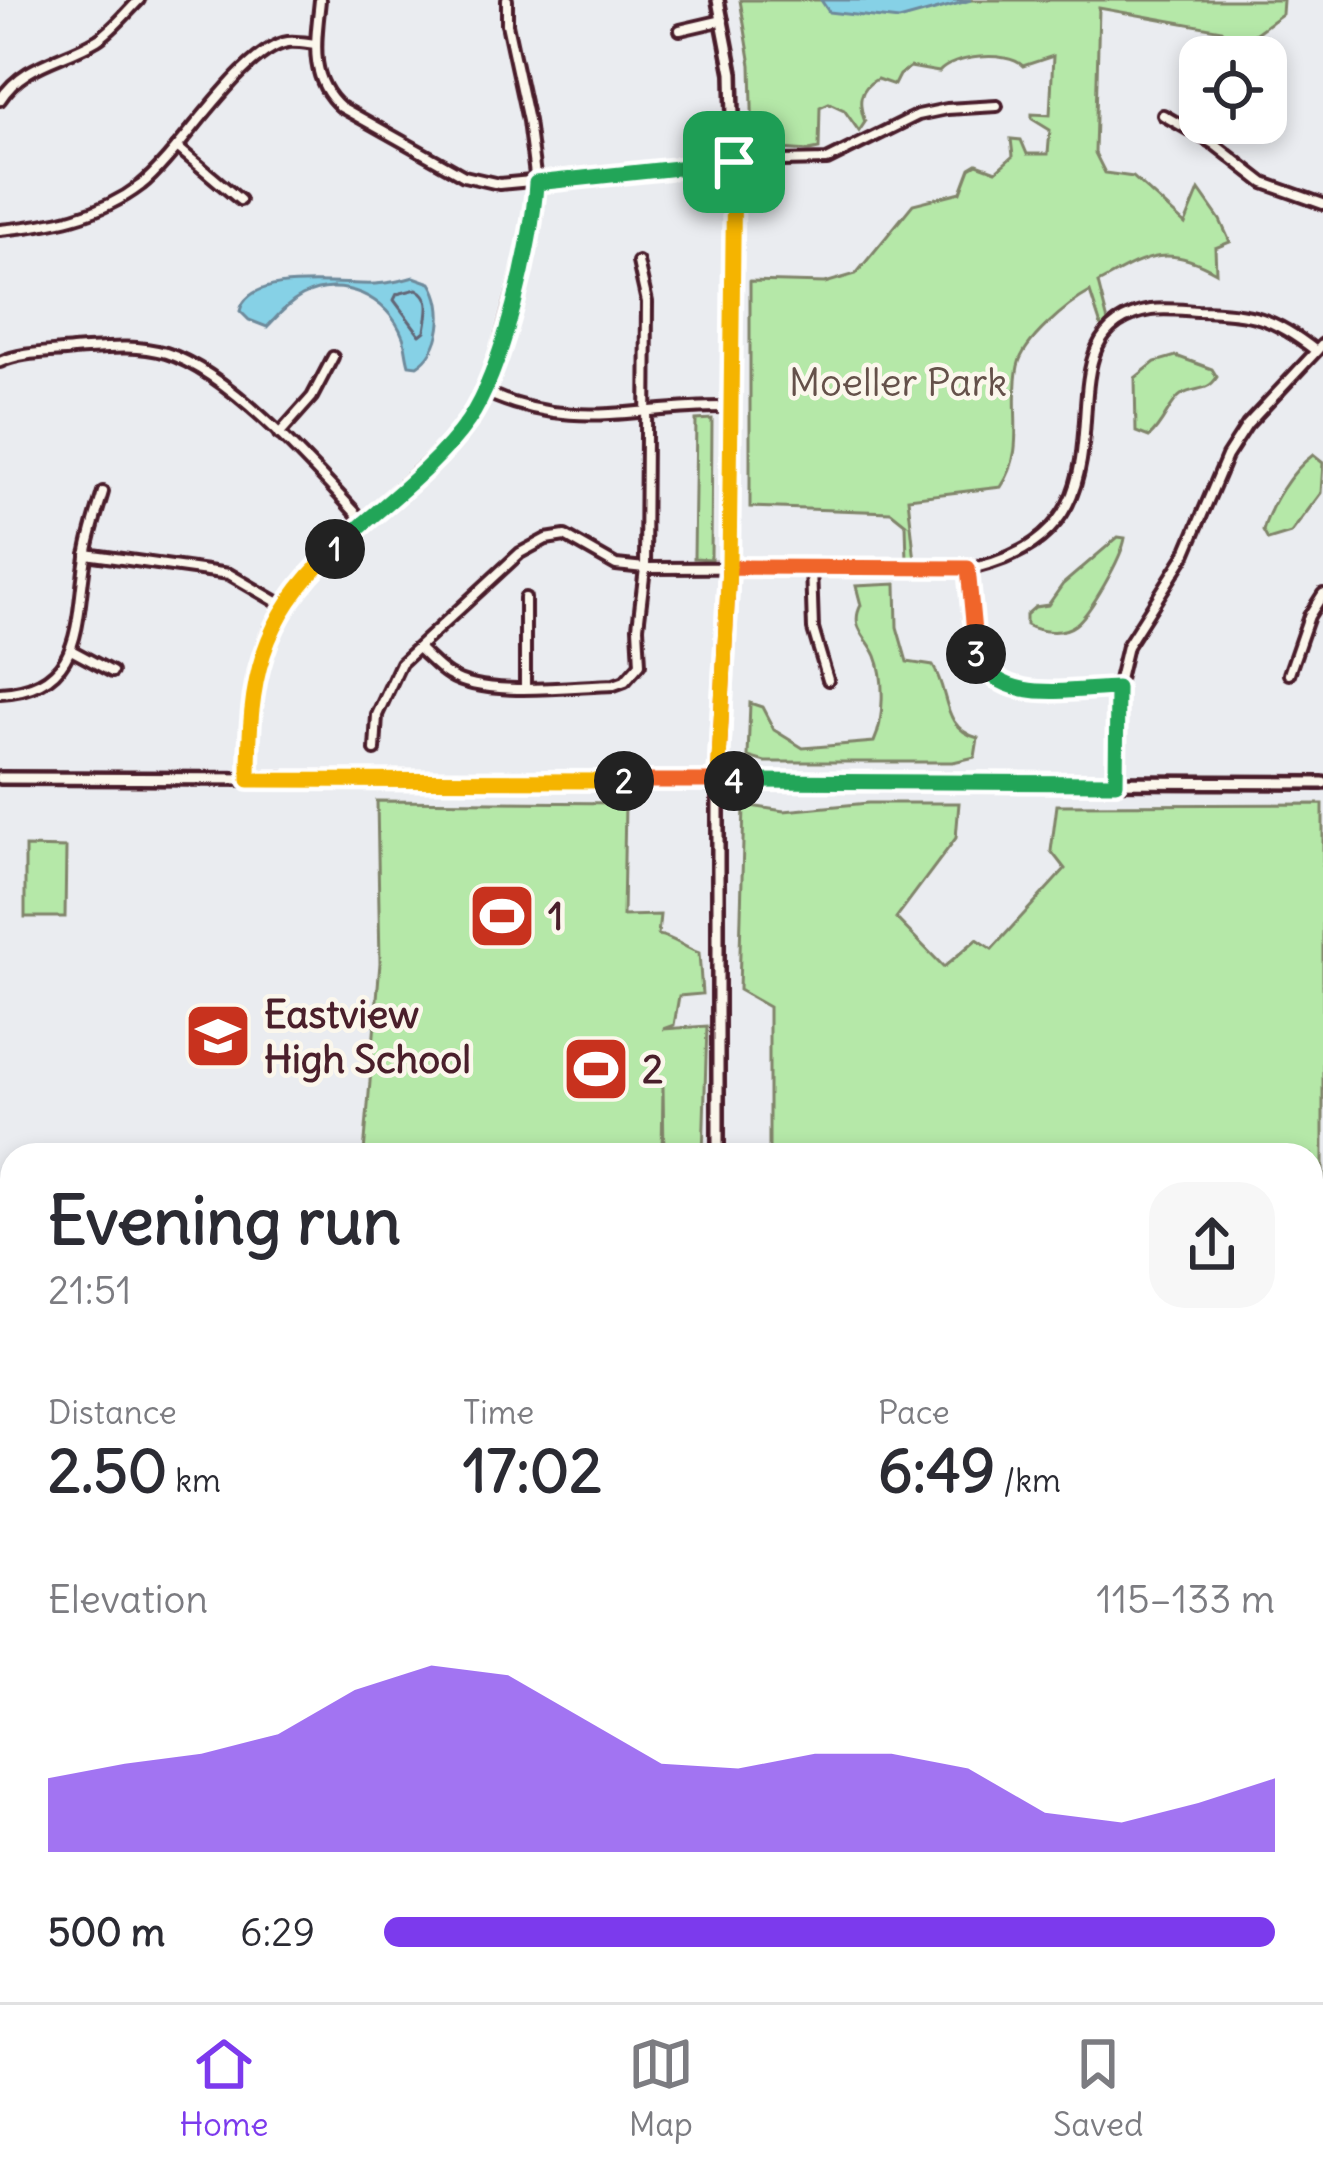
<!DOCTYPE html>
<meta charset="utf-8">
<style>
body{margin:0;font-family:Delius,sans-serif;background:#f7f7f7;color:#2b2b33;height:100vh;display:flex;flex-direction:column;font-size:45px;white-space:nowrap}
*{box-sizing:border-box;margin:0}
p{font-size:39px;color:#7c7c81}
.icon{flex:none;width:66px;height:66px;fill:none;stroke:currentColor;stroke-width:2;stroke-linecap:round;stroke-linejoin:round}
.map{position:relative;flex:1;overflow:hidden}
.side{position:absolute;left:0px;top:1143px;width:1323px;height:861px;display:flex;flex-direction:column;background:#fff;border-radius:36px 36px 0 0;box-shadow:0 6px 18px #0003}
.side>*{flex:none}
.buttons{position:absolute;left:1179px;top:36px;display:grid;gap:24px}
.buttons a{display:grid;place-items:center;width:108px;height:108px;border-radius:24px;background:#fff;box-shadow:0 6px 18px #0003;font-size:60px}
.pin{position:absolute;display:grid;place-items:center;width:102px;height:102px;color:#fff;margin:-51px;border-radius:24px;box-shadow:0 6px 18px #0006}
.km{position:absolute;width:60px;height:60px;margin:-30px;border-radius:50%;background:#222;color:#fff;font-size:33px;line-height:60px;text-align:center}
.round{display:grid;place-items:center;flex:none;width:126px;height:126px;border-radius:36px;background:#f7f7f7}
.headline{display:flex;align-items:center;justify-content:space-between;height:204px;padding:0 48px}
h1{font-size:66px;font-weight:700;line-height:90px}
.figures{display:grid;grid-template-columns:repeat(3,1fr);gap:18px;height:204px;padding:12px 48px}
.figures div{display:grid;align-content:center}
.figures b{font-size:60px;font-weight:700}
.figures small{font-size:33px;font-weight:400}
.figures p{font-size:33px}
.chart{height:336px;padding:24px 48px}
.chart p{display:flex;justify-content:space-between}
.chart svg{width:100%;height:216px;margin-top:12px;fill:#7c3aed;opacity:.7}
ul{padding:0 48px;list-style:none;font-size:39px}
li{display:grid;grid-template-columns:192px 144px 1fr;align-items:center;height:90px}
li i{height:30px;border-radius:15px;background:#7c3aed}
.tabs{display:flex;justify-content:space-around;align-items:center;height:168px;border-top:3px solid #e1e1e2;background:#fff;font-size:33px;color:#7c7c81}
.tabs a{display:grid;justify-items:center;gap:6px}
.tabs .active{color:#7c3aed}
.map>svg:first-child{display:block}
.green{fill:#b5e8a8;stroke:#80846a;stroke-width:3}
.water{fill:#86d1e6;stroke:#6e8a9b;stroke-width:3}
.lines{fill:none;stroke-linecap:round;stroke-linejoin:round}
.shore{stroke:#626676;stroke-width:3}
.minor-casing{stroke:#4a1f2b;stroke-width:16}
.tertiary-casing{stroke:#4a1f2b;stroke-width:18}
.minor{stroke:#fbf7ec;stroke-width:8}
.tertiary{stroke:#fbf7ec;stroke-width:9}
.split-1-casing{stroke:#fff;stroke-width:24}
.split-2-casing{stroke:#fff;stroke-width:24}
.split-3-casing{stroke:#fff;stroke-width:24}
.split-4-casing{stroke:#fff;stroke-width:24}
.split-5-casing{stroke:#fff;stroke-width:24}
.split-1{stroke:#22a559;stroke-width:15}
.split-2{stroke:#f5b400;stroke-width:15}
.split-3{stroke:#f0652b;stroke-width:15}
.split-4{stroke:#22a559;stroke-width:15}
.split-5{stroke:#f5b400;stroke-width:15}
.labels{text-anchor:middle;stroke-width:9;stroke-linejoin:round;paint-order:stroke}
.park-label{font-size:39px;fill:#65514a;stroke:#fbf7ec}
.poi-label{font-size:39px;font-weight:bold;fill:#4a1f2b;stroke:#fbf7ec;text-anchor:start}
</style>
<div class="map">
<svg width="1323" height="2002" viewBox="0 0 1323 2002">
<rect width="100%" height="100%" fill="#eaecf0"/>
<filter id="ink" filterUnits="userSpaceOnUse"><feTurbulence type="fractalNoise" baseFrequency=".00833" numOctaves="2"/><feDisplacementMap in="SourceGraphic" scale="24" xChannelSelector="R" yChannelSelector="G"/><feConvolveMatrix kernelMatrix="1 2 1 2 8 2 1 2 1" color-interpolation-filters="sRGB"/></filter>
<g filter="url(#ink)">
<!-- green -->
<g class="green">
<path d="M 740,0 L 1283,0 L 1282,14 L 1234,49 L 1222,30 L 1099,8 L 1095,153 L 1105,173 L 1133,177 L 1185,224 L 1199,190 L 1220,220 L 1230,242 L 1215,248 L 1216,272 C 1165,243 1146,257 1098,283 L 1108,322 L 1102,329 L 1090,292 C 1068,304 1023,341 1018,366 C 1009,408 1027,449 1001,487 L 908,498 L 915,561 L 907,561 L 906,524 L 891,512 L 750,507 L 750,281 L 825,283 L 856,274 L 913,204 L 961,192 L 970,168 L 977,164 L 996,171 L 1013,156 L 1011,139 L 1021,140 L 1027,154 L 1048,154 L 1050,130 L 1032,119 L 1032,114 L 1050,115 L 1053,56 L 1023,66 C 1007,50 952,56 939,72 L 910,67 L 899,75 L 894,85 L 877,79 C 858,89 858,103 865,122 L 859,131 L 844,110 L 829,103 L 820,107 L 819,149 L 809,151 L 753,147 L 751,65 Z"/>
<path d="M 1176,356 L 1212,369 L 1217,377 C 1207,393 1196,386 1181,395 C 1170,402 1164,424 1149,437 L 1136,432 L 1135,378 L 1155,362 Z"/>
<path d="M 712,419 L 711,559 L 694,558 L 696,420 Z"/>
<path d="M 1313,455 L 1323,463 L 1321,493 L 1291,533 L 1268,540 L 1263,531 C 1270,505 1291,471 1313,455 Z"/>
<path d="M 1118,537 L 1125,538 C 1122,557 1090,614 1075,625 C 1062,635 1039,632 1026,625 L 1026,615 L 1035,607 L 1048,605 L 1063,584 Z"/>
<path d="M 896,584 L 897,627 L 907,662 L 933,666 C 950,693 941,728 978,738 L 975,757 L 953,762 L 765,762 L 748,757 L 750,703 L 762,707 L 774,730 L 803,748 L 874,742 C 884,721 885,678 876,656 C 868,637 849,628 861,605 L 856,586 Z"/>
<path d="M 377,801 L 625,803 L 623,916 L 660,915 L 658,935 C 673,937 684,948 699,953 L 702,994 L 679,996 L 674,1025 L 663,1029 L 707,1026 L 703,1155 L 664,1155 L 663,1086 L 662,1155 L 106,1155 L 120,1142 L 180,1150 L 364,1153 L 380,963 Z"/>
<path d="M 868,803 L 959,803 L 956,838 L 896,918 L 944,967 L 977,939 L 992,949 L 1065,869 L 1051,851 L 1057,805 L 1323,804 L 1323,1310 L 1311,1313 L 1311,1155 L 769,1155 L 769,1007 L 739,990 L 744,805 L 784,811 Z"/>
<path d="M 25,847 L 66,848 L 65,917 L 25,917 Z"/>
</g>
<!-- water -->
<g class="water">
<path d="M 821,0 L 971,0 L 899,20 L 829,12 Z"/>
<path d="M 414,277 L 431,283 C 447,307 442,351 417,366 L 409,365 C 406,355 406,346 403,337 C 388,297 341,275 302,296 C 287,304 278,316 267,327 L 249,320 L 240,311 C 249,270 343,286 375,284 C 389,283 401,281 414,277 Z"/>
</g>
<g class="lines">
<!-- shore -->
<path class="shore" d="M 417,289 C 434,298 427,315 425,331 L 420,335 L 394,300 L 397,294 Z"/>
<defs>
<g id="minor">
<path d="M 320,0 C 316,40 308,78 341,107 L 464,176 L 499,184 L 734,162 L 827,160 L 918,115 L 947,109 L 997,106"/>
<path d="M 680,30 L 723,20"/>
<path d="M 0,100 C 24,63 62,61 97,40 C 113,30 126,13 139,0"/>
<path d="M 1163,115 L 1214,144 L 1264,183 L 1323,204"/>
<path d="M 177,147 L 240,200"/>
<path d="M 0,230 C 51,225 99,217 141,185 C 181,153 242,49 288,42 C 296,41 307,43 316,44"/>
<path d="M 0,362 C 22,352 49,353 73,350 C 105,348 135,344 166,353 C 231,373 318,472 364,522"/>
<path d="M 485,392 C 575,433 638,405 731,407"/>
<path d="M 279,434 L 312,397 L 333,357"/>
<path d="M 86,554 L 229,574 L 284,606"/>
<path d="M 811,567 L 813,629 L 828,680"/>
<path d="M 968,568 C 970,596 967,629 976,655 C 994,706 1075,688 1117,688"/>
<path d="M 71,650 L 112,672"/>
<path d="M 420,650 C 429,658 439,669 449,675 C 485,698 572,686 614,685 L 625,681 L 640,664 L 638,627 L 645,568 L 647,302 L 638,262"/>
<path d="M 1289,674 L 1309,616 L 1323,594"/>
<path d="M 525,687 L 525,598"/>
<path d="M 0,693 C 86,688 75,620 86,557 C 89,535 97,513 103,492"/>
<path d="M 375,750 L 377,715 L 401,663 L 520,553 L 546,539 L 565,536 L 616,565 L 645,568 L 978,567 C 1161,522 1021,331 1151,310 C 1166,308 1182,310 1197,311 C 1251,312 1273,317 1316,351"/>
<path d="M 249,780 L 254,679 L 268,634 L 284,606 L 320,563 L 456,436 L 476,408 L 490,379 L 535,215 L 536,183 L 528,121 L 507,24 L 507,0"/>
<path d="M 1116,783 L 1117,688 L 1127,646 L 1185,555 L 1227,456 L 1247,425 L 1323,344"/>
<path d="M 1311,1463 L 1323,1459"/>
<path d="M 1311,1590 L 1323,1585"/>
<path d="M 1311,1741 L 1323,1741"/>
<path d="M 1311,1905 L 1323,1898"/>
<path d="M 1062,1992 L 1063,2002"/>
<path d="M 1292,1992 L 1292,2002"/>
</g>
<g id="tertiary">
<path d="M 718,0 L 732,73 L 734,162 L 729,567 L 718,781 L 718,1155"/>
<path d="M 0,778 L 1323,783"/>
<path d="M 1311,1328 L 1323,1325"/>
<path d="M 720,1992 L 720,2002"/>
<path d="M 706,2002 L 706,1992"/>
</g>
</defs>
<!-- minor casing -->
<use href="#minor" class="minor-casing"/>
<!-- tertiary casing -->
<use href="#tertiary" class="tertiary-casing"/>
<!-- minor -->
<use href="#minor" class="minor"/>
<!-- tertiary -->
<use href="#tertiary" class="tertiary"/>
</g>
</g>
<g class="lines" filter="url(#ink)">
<defs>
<path id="split-1" d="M 335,549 C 379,508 434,469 468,421 C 502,372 533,242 536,183 L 734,162"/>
<path id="split-2" d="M 335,549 C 259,620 249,680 249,780 L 624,781"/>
<path id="split-3" d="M 624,781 L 718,781 L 729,567 L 968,568 L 976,654"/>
<path id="split-4" d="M 734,781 L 1116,783 L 1117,688 C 1070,689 999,706 976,654"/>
<path id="split-5" d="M 734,781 L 718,781 L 729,567 L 734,162"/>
</defs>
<!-- split-1 casing -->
<use href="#split-1" class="split-1-casing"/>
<!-- split-2 casing -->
<use href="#split-2" class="split-2-casing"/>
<!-- split-3 casing -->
<use href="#split-3" class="split-3-casing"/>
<!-- split-4 casing -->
<use href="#split-4" class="split-4-casing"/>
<!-- split-5 casing -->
<use href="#split-5" class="split-5-casing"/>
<!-- split-1 -->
<use href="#split-1" class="split-1"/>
<!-- split-2 -->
<use href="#split-2" class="split-2"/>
<!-- split-3 -->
<use href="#split-3" class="split-3"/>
<!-- split-4 -->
<use href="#split-4" class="split-4"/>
<!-- split-5 -->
<use href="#split-5" class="split-5"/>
</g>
<!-- icons -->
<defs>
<symbol id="stadium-square" viewBox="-11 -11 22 22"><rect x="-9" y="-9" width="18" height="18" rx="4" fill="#c8321e" stroke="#fbf7ec"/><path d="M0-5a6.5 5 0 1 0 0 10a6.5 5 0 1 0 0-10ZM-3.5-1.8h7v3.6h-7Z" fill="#fff"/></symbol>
<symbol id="school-square" viewBox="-11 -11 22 22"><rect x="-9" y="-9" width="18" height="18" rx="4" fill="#c8321e" stroke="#fbf7ec"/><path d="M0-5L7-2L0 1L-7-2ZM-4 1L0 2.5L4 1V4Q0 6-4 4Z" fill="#fff"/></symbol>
</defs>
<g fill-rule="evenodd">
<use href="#stadium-square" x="464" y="878" width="76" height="76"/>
<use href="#school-square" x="180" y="998" width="76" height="76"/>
<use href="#stadium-square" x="558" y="1031" width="76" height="76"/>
</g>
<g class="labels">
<!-- park labels -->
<g class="park-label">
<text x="898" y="396">Moeller Park</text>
</g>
<!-- poi labels -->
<g class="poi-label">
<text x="548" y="930">1</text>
<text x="264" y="1028">Eastview<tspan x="264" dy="45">High School</tspan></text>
<text x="642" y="1083">2</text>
</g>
</g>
</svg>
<div class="buttons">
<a><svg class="icon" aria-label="locate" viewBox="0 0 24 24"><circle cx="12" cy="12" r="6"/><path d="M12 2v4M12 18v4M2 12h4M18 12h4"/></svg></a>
</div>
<div class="pin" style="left:734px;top:162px;background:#1e9e55"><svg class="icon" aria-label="arrive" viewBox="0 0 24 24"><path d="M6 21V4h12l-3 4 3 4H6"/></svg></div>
<b class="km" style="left:335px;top:549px">1</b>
<b class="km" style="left:624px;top:781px">2</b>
<b class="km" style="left:976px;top:654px">3</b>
<b class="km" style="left:734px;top:781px">4</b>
<section class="side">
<div class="headline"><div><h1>Evening run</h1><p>21:51</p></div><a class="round"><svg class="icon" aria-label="share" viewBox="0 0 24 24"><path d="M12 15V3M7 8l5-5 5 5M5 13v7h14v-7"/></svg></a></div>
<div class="figures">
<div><p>Distance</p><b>2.50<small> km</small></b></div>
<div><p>Time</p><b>17:02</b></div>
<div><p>Pace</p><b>6:49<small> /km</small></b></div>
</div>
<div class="chart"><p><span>Elevation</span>115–133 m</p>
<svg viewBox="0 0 160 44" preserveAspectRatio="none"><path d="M0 44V29L10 26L20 24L30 20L40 11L50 6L60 8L70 17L80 26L90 27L100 24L110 24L120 27L130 36L140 38L150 34L160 29V44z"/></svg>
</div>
<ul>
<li><b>500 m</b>6:29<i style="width:100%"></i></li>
</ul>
</section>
</div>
<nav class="tabs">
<a class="active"><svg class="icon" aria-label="home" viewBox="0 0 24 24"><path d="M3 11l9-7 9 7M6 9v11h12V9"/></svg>Home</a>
<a><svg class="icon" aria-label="map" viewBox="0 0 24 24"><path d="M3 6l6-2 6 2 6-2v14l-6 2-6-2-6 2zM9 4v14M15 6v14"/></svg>Map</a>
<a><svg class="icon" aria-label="saved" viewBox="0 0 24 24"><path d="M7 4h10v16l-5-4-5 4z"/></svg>Saved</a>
</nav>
